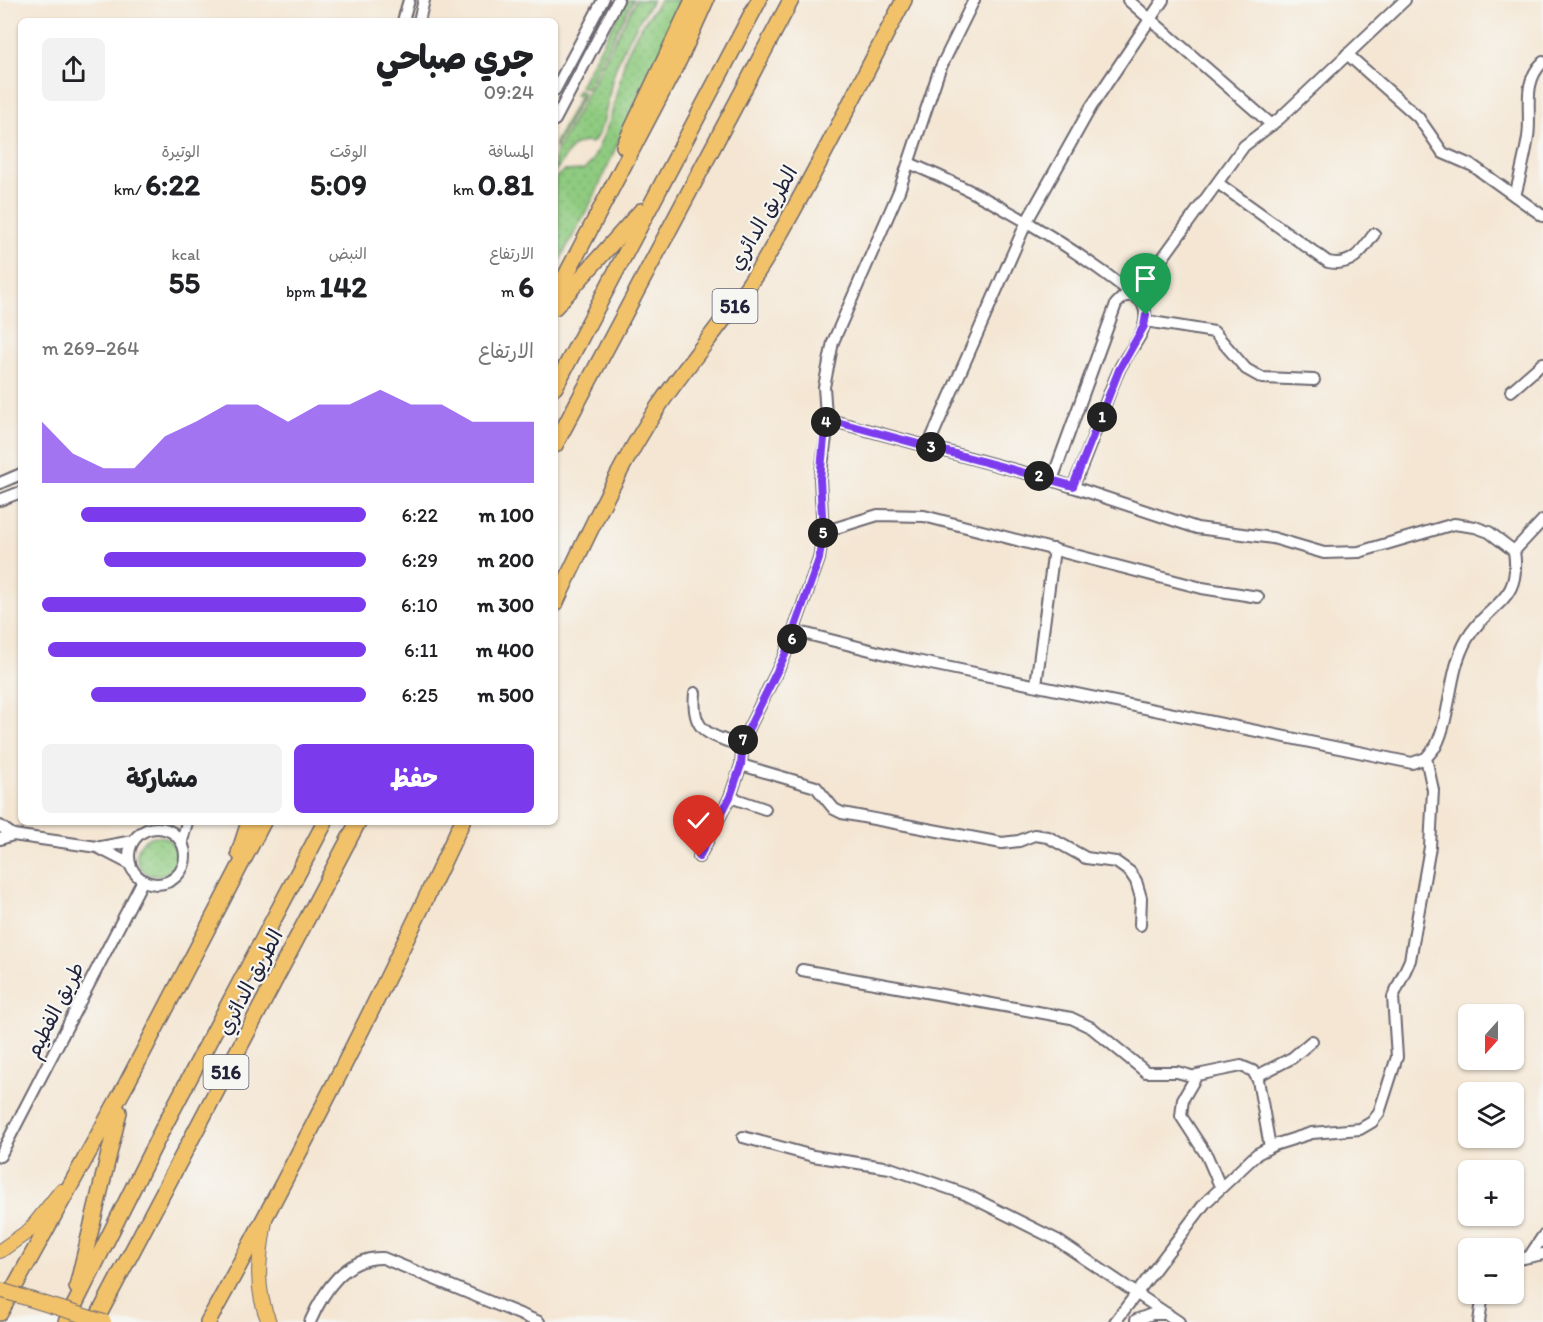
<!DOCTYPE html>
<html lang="ar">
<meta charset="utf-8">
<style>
body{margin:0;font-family:Itim,"Playpen Sans Arabic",sans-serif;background:#f2f2f2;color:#202124;direction:rtl;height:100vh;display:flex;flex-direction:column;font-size:22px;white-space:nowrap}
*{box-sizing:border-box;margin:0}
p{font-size:20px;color:#757577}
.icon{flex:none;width:33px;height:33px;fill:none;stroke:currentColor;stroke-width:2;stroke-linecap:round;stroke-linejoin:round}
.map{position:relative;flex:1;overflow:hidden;direction:ltr}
.drawer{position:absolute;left:18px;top:18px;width:540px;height:807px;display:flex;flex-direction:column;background:#fff;border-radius:9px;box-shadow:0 2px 4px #0004;direction:rtl}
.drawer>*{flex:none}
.needle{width:39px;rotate:201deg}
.tools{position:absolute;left:1458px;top:1004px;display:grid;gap:12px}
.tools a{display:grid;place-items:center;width:66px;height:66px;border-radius:9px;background:#fff;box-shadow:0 2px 4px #0004;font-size:30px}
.pin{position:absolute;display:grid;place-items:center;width:51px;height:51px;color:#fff;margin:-62px -26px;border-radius:50% 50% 50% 0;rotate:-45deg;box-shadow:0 0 6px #0007}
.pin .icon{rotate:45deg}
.km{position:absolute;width:30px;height:30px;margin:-15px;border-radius:50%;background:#222;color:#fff;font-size:16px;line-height:30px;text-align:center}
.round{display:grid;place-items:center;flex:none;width:63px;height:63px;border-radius:9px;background:#f2f2f2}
.headline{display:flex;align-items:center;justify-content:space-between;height:102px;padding:0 24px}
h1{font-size:33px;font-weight:800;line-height:45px}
.stats{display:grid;grid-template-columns:repeat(3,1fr);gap:9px;height:102px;padding:6px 24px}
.stats div{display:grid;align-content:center}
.stats b{font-size:30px;font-weight:800}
.stats small{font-size:16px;font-weight:400}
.stats p{font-size:16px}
.chart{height:168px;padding:12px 24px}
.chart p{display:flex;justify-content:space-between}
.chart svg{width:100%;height:108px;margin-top:6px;fill:#7c3aed;opacity:.7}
.button{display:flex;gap:12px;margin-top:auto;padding:12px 24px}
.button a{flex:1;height:69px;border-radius:9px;background:#7c3aed;color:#fff;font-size:24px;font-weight:800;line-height:69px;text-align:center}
.button a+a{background:#f2f2f2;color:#202124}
ul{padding:0 24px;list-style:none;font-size:20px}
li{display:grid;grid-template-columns:96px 72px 1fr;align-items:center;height:45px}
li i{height:15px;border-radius:8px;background:#7c3aed}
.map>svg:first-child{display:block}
.green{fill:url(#green-dots);stroke:#58765e;stroke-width:1.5}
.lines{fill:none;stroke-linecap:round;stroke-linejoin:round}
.minor-casing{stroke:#6c6770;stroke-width:14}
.major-casing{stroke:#6c6770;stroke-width:16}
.highway-casing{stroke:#6c6770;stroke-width:18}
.minor{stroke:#fff;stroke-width:10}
.major{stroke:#f2c26a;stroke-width:14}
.highway{stroke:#f2c26a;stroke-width:15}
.major-bridge-casing{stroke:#6c6770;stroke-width:16;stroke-linecap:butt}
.major-bridge{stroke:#f2c26a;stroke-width:14}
.route-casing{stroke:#fff;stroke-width:12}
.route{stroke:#7c3aed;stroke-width:8}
.labels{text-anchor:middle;stroke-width:4.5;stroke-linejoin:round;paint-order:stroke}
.shield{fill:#f6f6f2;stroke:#626272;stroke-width:1.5}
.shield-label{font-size:20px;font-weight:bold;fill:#22223b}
.street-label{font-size:21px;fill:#22223b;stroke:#f6f6f2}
</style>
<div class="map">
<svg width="1543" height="1322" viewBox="0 0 1543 1322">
<defs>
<pattern id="green-dots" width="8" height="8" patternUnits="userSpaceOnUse" patternTransform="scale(1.5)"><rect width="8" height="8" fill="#8fcb80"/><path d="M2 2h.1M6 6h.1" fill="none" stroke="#7bae70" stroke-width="1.8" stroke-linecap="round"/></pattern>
</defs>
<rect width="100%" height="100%" fill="#f6f6f2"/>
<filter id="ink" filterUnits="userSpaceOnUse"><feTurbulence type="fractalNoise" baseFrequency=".0167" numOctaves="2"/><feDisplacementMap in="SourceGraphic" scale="12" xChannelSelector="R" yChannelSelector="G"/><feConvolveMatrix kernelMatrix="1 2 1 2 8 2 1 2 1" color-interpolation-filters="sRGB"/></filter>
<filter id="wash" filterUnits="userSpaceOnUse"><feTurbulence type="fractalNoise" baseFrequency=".008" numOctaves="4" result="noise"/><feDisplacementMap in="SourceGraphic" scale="24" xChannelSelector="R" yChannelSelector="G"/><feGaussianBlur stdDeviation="1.35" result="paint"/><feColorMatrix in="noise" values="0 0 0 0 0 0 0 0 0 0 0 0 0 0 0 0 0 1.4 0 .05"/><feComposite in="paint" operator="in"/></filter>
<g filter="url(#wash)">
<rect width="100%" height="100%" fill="#f4e6d3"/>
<!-- green -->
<g class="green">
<path d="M 626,0 L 633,0 L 586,89 L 580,86 Z"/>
<path d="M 636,0 L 653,0 C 637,23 623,46 614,73 C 607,96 608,124 592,143 C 569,138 567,159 555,171 L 555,155 Z"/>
<path d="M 660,0 L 686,0 L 634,106 L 595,195 L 555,269 L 555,178 L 563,171 L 584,170 L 592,162 L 610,120 L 626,55 L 637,33 Z"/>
<path d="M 578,90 L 584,93 L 555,149 L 555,143 L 580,96 L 575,95 Z"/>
<circle cx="157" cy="856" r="20"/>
</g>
</g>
<g filter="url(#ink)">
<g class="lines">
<defs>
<g id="minor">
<path d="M 1128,0 L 1272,125"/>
<path d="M 403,21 L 409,0"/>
<path d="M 419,21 L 424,0"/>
<path d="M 1347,54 L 1418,117 L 1443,153 L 1473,166 L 1543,216"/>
<path d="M 555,90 L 603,0"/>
<path d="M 555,120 L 618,0"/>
<path d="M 909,163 C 991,197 1065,241 1135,296 L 1244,146 L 1279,119 L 1405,0"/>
<path d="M 1219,184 L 1328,262 C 1352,267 1362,251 1374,234"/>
<path d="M 1515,196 C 1520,176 1525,157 1528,137 C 1532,110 1521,83 1543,62"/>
<path d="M 1146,321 L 1214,332 L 1246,369 L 1262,378 L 1314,380"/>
<path d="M 1511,391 L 1543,363"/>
<path d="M 928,446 L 1027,221 L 1091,107 L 1163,0"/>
<path d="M 1052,480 L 1116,304 L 1123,297 C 1139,291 1147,306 1145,321 C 1143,338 1126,354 1119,370 C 1102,408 1091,448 1073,486"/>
<path d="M 0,483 L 21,474"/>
<path d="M 0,500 L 21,492"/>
<path d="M 823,532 L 878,515 L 924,516 L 1202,588 L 1258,597"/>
<path d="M 1514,551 L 1543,520"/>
<path d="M 795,631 L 902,658 L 1412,763 L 1426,758 L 1436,746 C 1452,713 1448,672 1467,639 C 1489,601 1522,604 1514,551 L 1489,532 L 1475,527 L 1454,524 L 1359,552 L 1324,553 L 1273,538 L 1197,528 L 1052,480 L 826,419"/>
<path d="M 1036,685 L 1054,549"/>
<path d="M 695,693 C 691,733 709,734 741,746"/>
<path d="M 741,765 L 816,787 L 834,809 L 842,813 L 1002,843 L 1019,841 L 1034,835 L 1048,837 L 1086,858 L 1116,862 L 1130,872 L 1136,881 L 1141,898 L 1140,925"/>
<path d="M 730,797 L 765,809"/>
<path d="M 0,826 L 13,835"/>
<circle cx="157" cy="856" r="28"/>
<path d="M 0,839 L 13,835 L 97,847 L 130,864"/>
<path d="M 182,841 L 187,822"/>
<path d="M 101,847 L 133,841"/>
<path d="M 699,857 L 730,797 L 741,765 L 743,740 L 785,655 L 819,559 L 823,532 L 820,479 L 827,430 L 824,387 L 833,342 L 899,191 L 939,71 L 974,0"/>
<path d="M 802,970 L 1071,1018 L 1092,1028 L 1146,1072 L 1177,1072 L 1195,1077"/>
<path d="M 1257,1076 L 1292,1058 L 1312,1041"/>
<path d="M 743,1137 L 813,1156 L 890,1168 L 965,1194 L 1057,1240 L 1179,1322"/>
<path d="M 0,1156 L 143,880"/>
<path d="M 1220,1186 L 1207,1156 L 1181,1116 L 1183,1099 L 1197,1075 L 1241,1066 L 1253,1071 L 1258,1080 L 1270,1147"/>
<path d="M 1531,1254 L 1543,1236"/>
<path d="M 1514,1260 L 1543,1254"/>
<path d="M 1136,1320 L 1152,1314 L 1168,1314"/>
<path d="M 310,1322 C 324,1290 345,1257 383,1258 L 539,1322"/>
<path d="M 1115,1322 L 1205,1203 L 1257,1154 L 1274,1145 L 1312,1133 L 1360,1129 L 1372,1122 L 1379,1113 L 1397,1057 L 1393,997 L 1410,960 L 1430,847 L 1433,790 L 1426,758"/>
<path d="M 1479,1322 L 1483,1293"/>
</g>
<g id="major">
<path d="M 265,1221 C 259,1257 254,1288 269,1322"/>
<path d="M 0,1251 L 30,1230 L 61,1191"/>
</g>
<g id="highway">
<path d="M 624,146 L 693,0"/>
<path d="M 555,296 L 681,56 L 706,0"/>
<path d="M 555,307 L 641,211"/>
<path d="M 555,387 L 759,0"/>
<path d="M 555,445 L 791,0"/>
<path d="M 555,604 C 587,537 617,469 658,407 C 692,357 733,312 765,260 C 815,176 858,86 904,0"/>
<path d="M 239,853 L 249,822"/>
<path d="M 77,1287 L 119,1112"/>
<path d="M 0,1313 L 127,1083 L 263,822"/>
<path d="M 66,1322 L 162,1130 L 325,822"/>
<path d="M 95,1322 L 358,822"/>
<path d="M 208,1322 C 299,1158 383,991 462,822"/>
</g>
</defs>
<!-- minor casing -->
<use href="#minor" class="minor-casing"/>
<!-- major casing -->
<use href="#major" class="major-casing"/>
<!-- highway casing -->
<use href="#highway" class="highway-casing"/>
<!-- minor -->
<use href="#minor" class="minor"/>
<!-- major -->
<use href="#major" class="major"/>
<!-- highway -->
<use href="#highway" class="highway"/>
<defs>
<path id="major-bridge" d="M 0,1290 L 104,1322"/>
</defs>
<!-- major-bridge casing -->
<use href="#major-bridge" class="major-bridge-casing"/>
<!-- major-bridge -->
<use href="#major-bridge" class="major-bridge"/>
</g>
</g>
<g class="lines" filter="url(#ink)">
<defs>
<path id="route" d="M 699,857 L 730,797 L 741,765 L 743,740 L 785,655 L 819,559 L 823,532 L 820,479 L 826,419 L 1073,486 L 1119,370 L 1144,326 L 1146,315"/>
</defs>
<!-- route casing -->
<use href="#route" class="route-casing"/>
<!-- route -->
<use href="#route" class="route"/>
</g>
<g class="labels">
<!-- shield labels -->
<g class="shield">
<rect x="712.5" y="289" width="45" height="34" rx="4.5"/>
<rect x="203.5" y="1055" width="45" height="34" rx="4.5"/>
</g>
<g class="shield-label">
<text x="735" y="313">516</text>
<text x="226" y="1079">516</text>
</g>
<!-- street labels -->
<g class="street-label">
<text transform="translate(763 218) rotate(-60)" y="7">الطريق الدائري</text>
<text transform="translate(250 982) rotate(-62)" y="7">الطريق الدائري</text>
<text transform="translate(55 1010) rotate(-63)" y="7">طريق الفطيم</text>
</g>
</g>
</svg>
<div class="tools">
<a><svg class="needle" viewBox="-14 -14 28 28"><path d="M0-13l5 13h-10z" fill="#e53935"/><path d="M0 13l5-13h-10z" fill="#757577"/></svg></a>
<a><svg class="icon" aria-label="layers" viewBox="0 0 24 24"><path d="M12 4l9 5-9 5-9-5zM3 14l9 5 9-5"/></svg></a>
<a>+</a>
<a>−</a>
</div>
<div class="pin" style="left:1146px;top:315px;background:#1e9e55"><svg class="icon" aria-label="arrive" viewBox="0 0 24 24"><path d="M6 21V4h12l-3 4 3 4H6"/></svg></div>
<div class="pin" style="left:699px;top:857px;background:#d93025"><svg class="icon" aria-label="check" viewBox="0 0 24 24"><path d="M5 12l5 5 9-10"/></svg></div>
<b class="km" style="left:1102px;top:417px">1</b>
<b class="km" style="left:1039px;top:476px">2</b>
<b class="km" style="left:931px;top:447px">3</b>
<b class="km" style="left:826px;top:422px">4</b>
<b class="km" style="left:823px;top:533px">5</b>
<b class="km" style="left:792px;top:639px">6</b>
<b class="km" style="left:743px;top:740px">7</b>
<section class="drawer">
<div class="headline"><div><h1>جري صباحي</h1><p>09:24</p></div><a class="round"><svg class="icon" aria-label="share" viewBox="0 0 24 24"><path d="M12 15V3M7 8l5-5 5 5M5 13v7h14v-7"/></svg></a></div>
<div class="stats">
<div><p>المسافة</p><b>0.81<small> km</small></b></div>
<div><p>الوقت</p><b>5:09</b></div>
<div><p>الوتيرة</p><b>6:22<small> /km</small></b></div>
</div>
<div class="stats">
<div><p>الارتفاع</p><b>6<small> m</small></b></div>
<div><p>النبض</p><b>142<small> bpm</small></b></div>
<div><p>kcal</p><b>55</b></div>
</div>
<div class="chart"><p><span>الارتفاع</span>264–269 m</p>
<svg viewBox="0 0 160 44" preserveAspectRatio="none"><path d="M0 44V19L10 32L20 38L30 38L40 25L50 19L60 12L70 12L80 19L90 12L100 12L110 6L120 12L130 12L140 19L150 19L160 19V44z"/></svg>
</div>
<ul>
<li><b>100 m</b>6:22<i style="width:88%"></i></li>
<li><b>200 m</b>6:29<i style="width:81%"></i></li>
<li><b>300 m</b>6:10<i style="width:100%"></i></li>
<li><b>400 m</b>6:11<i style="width:98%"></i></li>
<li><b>500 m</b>6:25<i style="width:85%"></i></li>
</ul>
<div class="button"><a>حفظ</a><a>مشاركة</a></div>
</section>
</div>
